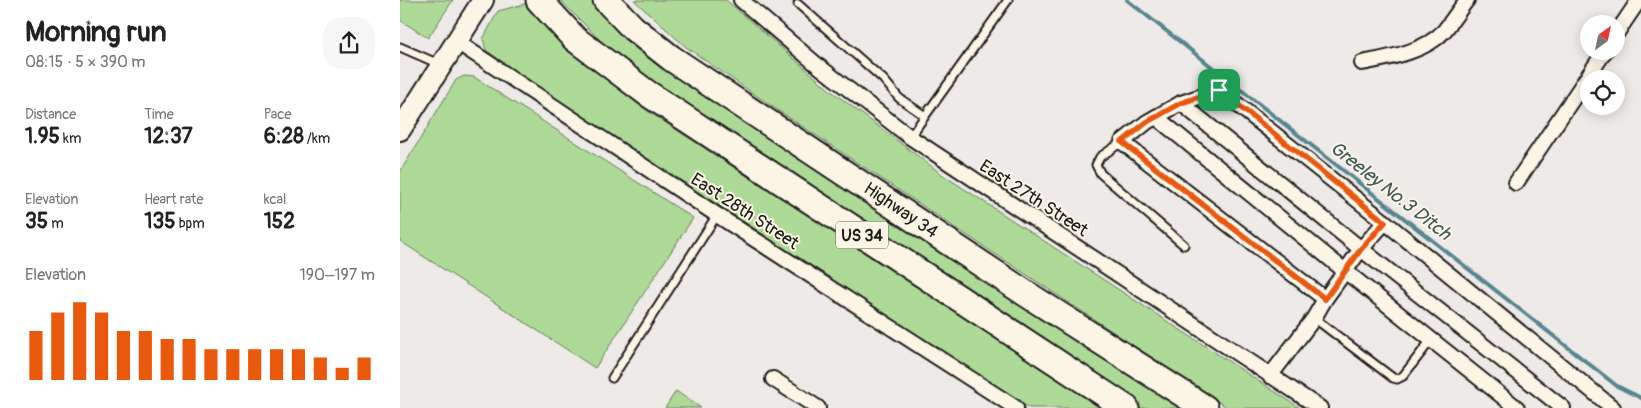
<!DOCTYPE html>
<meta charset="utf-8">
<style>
body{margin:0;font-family:Pangolin,sans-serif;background:#f6f6f6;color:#222;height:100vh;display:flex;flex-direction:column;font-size:19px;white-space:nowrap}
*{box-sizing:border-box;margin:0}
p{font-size:16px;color:#767676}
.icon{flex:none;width:28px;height:28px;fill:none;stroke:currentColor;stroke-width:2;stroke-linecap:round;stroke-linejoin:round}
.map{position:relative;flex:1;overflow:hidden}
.details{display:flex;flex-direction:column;background:#fff;width:400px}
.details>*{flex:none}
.needle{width:32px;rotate:33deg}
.buttons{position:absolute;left:1180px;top:15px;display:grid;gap:10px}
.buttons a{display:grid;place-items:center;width:45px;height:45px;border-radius:50%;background:#fff;box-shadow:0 2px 12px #0003;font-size:25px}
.pin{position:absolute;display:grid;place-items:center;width:42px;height:42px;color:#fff;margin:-21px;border-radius:10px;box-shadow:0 2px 8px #0006}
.round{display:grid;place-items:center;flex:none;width:52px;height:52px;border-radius:20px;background:#f6f6f6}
.headline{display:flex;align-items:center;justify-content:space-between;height:85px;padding:0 25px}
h1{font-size:28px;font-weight:700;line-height:38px}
.figures{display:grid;grid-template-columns:repeat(3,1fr);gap:8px;height:85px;padding:5px 25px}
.figures div{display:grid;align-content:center}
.figures b{font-size:21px;font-weight:700}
.figures small{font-size:14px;font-weight:400}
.figures p{font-size:14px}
.chart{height:140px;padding:10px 25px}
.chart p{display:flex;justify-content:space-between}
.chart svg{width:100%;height:90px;margin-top:5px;stroke:#ea580c;stroke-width:6}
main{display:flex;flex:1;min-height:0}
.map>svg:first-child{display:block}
.green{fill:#aeda98;stroke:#657b5a}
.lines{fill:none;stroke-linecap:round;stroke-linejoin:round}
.stream{stroke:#578690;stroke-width:4}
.lane-casing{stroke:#1c1c1c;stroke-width:11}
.street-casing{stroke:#1c1c1c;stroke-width:18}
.secondary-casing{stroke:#1c1c1c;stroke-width:24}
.highway-casing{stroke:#1c1c1c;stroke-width:29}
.lane{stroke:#fcf5e5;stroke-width:7}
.street{stroke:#fcf5e5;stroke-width:14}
.secondary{stroke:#fcf5e5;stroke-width:20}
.highway{stroke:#fcf5e5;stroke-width:25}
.route-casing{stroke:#fff;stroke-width:10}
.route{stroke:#ea580c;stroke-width:6}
.labels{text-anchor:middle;stroke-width:4;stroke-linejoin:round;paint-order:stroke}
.shield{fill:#fcf5e5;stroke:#5f5d58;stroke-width:1}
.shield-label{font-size:16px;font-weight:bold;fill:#1c1c1c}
.street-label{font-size:18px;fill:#1c1c1c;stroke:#fcf5e5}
.water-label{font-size:19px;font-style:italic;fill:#3f5a60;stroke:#fcf5e5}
</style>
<main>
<section class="details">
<div class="headline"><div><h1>Morning run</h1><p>08:15 · 5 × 390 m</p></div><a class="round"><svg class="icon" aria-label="share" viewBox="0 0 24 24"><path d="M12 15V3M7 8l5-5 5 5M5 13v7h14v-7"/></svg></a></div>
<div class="figures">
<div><p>Distance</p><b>1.95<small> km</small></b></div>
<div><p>Time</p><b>12:37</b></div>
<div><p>Pace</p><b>6:28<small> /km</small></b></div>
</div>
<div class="figures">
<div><p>Elevation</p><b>35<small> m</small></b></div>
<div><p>Heart rate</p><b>135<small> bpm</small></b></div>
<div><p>kcal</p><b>152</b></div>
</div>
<div class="chart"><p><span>Elevation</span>190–197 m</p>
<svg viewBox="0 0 160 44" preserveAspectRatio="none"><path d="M5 44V20M15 44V11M25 44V6M35 44V11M45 44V20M55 44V20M65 44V24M75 44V24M85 44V29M95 44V29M105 44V29M115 44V29M125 44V29M135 44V33M145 44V38M155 44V33"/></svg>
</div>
</section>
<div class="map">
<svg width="1241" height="408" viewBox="0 0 1241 408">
<rect width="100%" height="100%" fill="#eeeae7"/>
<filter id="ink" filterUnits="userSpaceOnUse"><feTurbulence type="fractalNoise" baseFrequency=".02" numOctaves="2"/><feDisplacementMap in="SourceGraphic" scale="10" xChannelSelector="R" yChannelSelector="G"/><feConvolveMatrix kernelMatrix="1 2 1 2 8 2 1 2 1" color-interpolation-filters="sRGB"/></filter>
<g filter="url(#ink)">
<!-- green -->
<g class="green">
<path d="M 0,0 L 53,0 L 28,38 L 0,20 Z"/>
<path d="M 160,0 L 194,0 L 218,25 L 791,408 L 741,408 L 325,136 L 212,52 Z"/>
<path d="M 234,0 L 326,0 L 430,90 L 543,175 L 900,408 L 828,408 L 364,101 L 286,47 Z"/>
<path d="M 128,3 L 170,49 L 240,106 L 701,408 L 629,408 L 136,86 L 86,50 L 83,39 L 98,11 Z"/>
<path d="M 64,76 L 74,77 L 293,218 L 195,368 L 0,241 L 0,172 L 56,80 Z"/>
<path d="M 276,391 L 301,408 L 265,408 Z"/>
</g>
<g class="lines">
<!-- stream -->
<path class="stream" d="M 727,0 L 1217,386 L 1241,398"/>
<defs>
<g id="lane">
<path d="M 398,4 L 483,79 L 499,98 L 525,116 L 510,137"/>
<path d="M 0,47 L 39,64"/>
<path d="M 525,116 L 608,0"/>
<path d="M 722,142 L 700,157 L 696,165 L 701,174 L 784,245"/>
<path d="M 914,318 L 993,378 L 997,379 L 1003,376 L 1031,340"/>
<path d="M 212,378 L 317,215"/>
</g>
<g id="street">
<path d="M 341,0 L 416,64 L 510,137 L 920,408"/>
<path d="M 1216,34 L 1239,0"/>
<path d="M 57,42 L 317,215 L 616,408"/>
<path d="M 962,63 C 988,58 1025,52 1044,31 C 1052,21 1059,10 1067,0"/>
<path d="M 781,103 L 961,249 L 1163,408"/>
<path d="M 756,117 L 945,271 L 1117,408"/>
<path d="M 1116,183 L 1205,51"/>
<path d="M 925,299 L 722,142 L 747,122 L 781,103 L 819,90 L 985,222 L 1213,408"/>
<path d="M 870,376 L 914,318 L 925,299 L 961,249 L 985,222"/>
<path d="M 373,379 L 418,408"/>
</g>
<path id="secondary" d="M 0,130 L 83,0"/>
<g id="highway">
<path d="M 139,0 L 175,39 L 247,93 L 726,408"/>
<path d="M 206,0 L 233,28 L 271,58 L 625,293 L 805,408"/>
</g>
</defs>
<!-- lane casing -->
<use href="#lane" class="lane-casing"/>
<!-- street casing -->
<use href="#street" class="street-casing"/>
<!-- secondary casing -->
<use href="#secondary" class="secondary-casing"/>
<!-- highway casing -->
<use href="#highway" class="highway-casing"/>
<!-- lane -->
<use href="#lane" class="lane"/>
<!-- street -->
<use href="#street" class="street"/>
<!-- secondary -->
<use href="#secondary" class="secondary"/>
<!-- highway -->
<use href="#highway" class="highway"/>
</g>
</g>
<g class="lines" filter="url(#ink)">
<defs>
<path id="route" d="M 819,90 L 985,222 L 961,249 L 925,299 L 722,142 L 747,122 L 781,103 Z"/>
</defs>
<!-- route casing -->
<use href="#route" class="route-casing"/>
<!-- route -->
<use href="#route" class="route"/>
</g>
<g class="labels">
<!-- shield labels -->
<rect class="shield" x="436" y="221.5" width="52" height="27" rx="4"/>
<g class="shield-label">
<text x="462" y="241">US 34</text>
</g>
<!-- street labels -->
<g class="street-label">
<text transform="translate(634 198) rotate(33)" y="6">East 27th Street</text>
<text transform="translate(501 210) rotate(34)" y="6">Highway 34</text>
<text transform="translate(345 211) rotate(33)" y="6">East 28th Street</text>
</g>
<!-- water labels -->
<g class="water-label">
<text transform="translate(991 190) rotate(38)" y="7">Greeley No.3 Ditch</text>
</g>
</g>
</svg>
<div class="buttons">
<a><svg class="needle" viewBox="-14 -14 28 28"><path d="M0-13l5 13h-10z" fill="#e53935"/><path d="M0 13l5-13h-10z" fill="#767676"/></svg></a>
<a><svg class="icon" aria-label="locate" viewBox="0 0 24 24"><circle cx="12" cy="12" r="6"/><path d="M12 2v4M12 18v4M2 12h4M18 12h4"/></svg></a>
</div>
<div class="pin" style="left:819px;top:90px;background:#1e9e55"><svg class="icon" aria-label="arrive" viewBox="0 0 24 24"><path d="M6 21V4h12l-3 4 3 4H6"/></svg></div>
</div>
</main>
